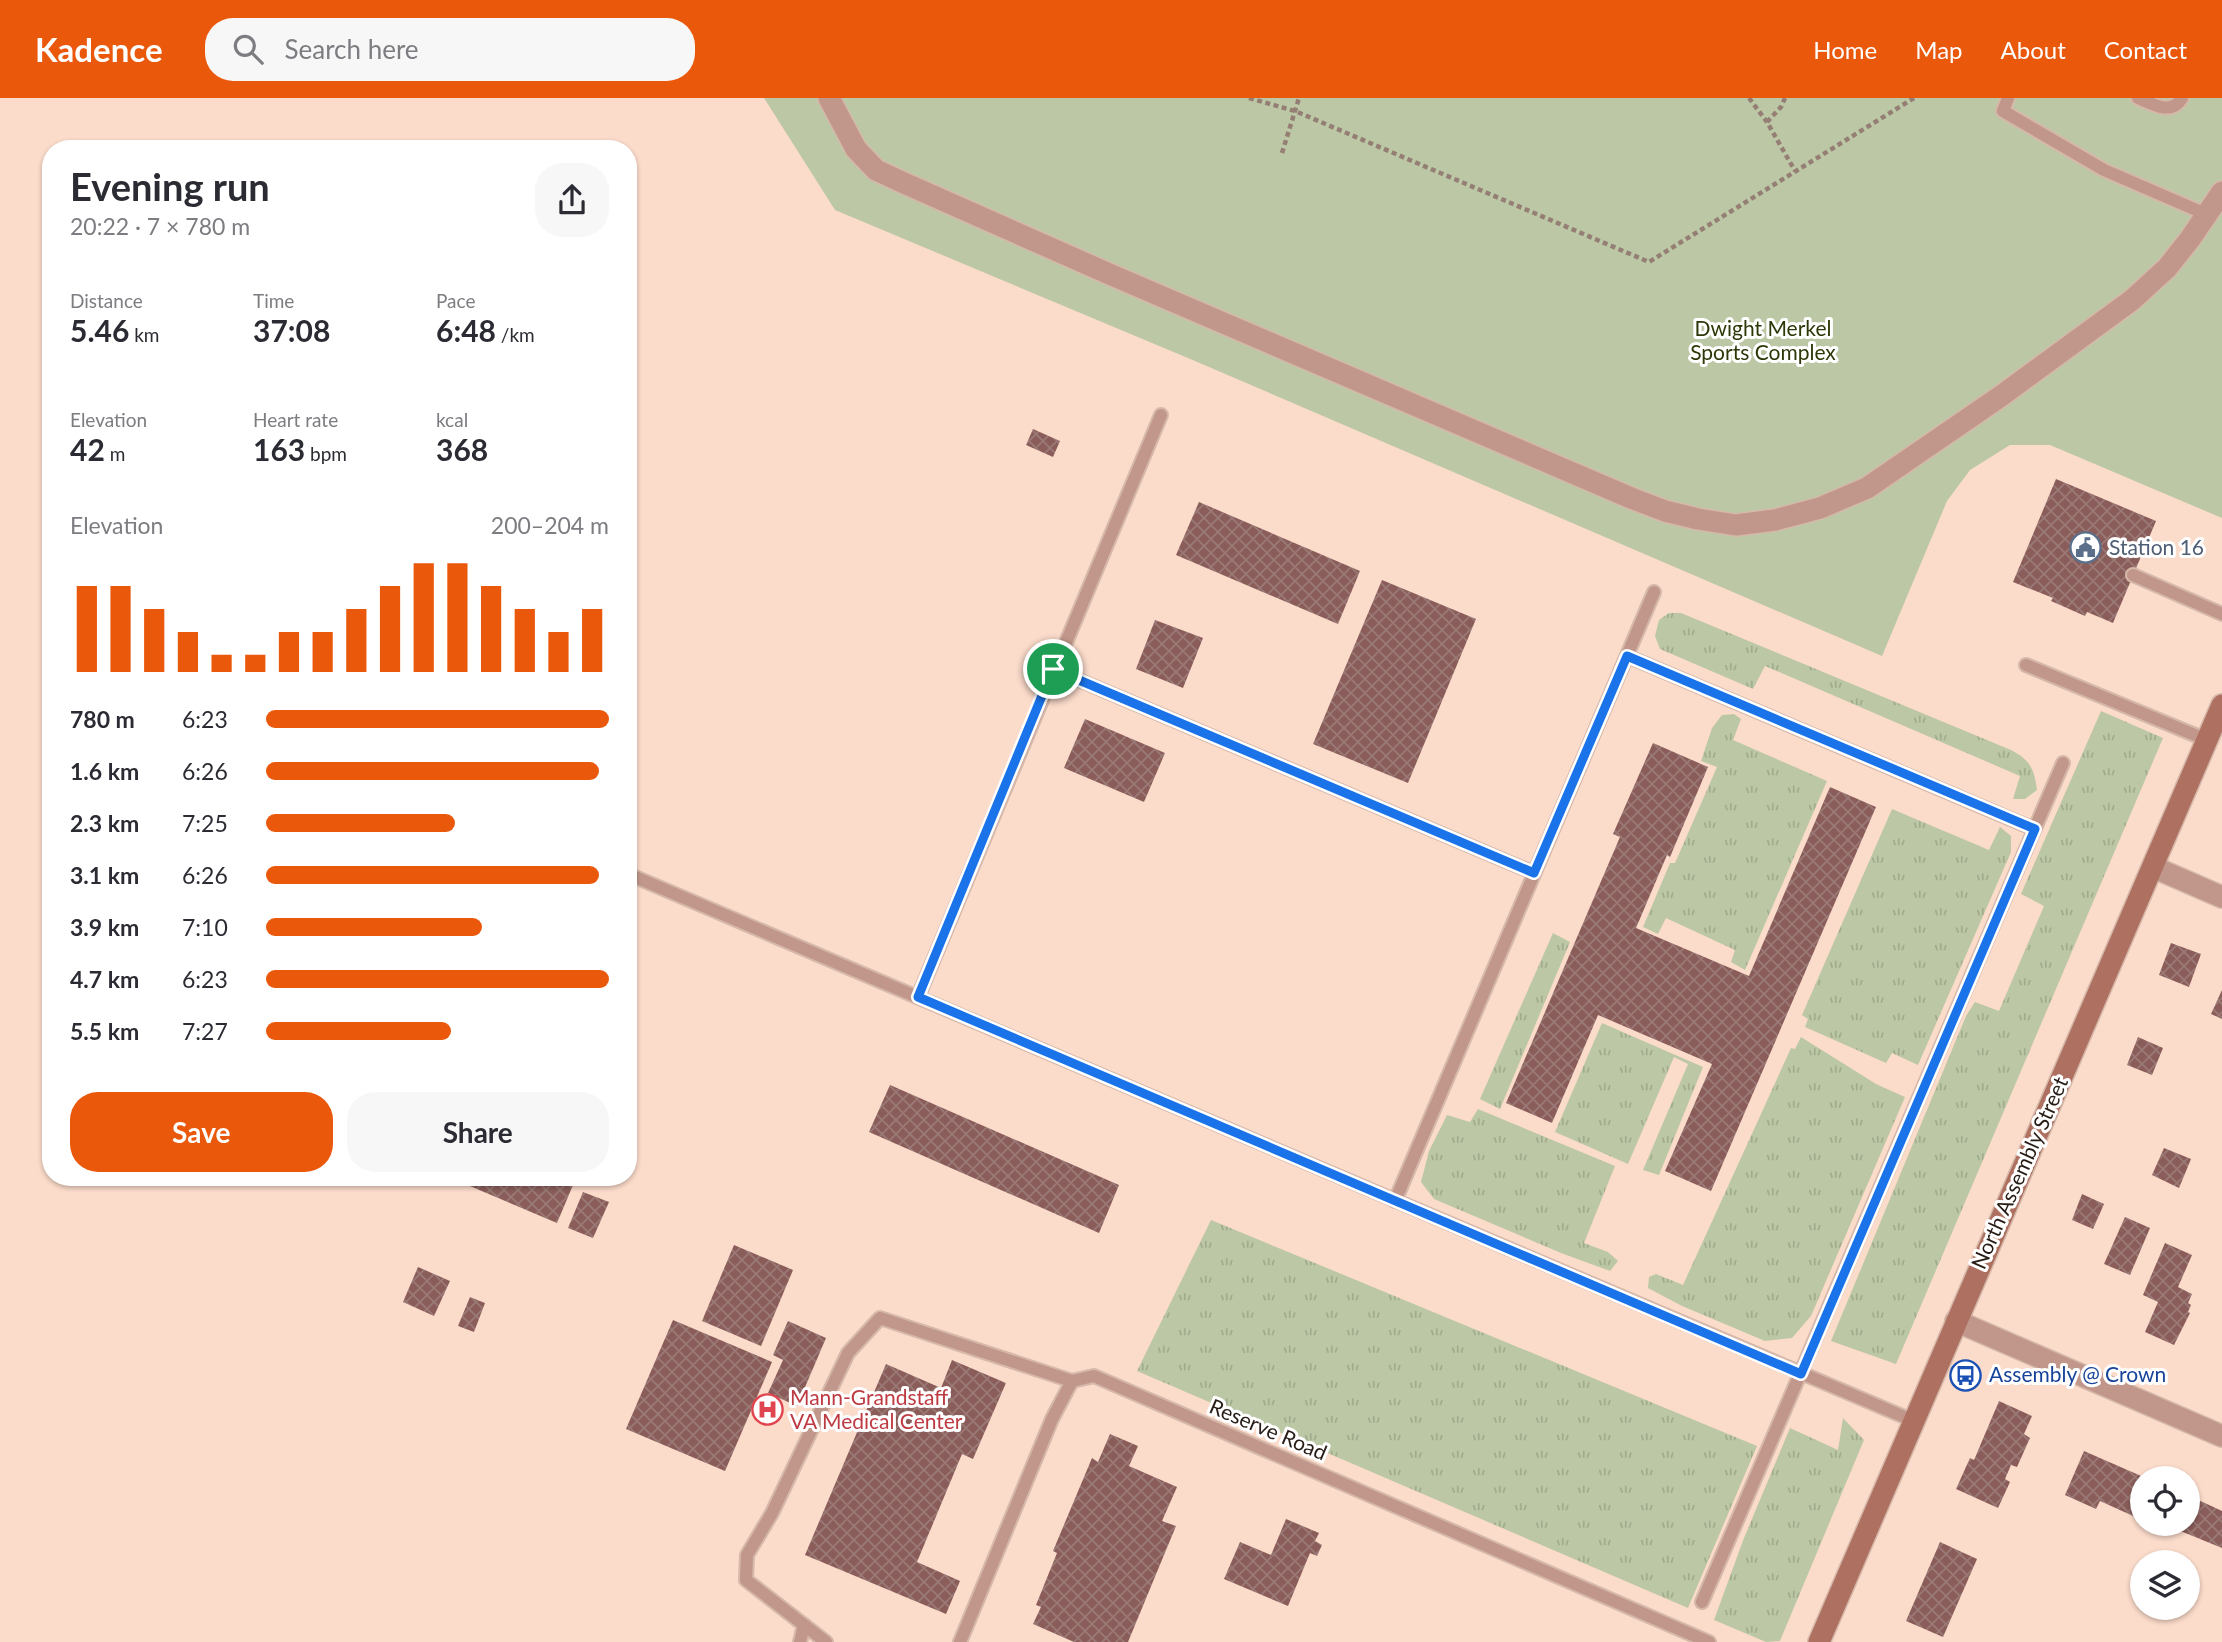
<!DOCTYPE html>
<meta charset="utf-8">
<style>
body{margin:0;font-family:Lato,sans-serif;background:#f7f7f7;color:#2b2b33;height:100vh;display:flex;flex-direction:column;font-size:26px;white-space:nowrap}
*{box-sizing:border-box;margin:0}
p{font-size:23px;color:#7c7c81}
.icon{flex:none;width:38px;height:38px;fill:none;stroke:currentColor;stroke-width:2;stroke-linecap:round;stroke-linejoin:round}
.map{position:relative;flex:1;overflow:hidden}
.details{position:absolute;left:42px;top:42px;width:595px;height:1046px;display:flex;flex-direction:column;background:#fff;border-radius:28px;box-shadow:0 2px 5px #0004}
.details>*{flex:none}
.fabs{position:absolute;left:2130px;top:1368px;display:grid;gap:14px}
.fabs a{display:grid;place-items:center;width:70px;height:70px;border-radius:50%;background:#fff;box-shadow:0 2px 5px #0004;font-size:35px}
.pin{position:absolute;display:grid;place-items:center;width:60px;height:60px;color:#fff;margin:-30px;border:4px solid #fff;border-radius:50%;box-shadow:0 2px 7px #0007}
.round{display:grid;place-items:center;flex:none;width:74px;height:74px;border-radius:28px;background:#f7f7f7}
.summary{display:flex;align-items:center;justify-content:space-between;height:119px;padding:0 28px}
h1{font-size:38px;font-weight:700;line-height:52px}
.stats{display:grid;grid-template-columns:repeat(3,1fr);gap:10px;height:119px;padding:7px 28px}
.stats div{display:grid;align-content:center}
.stats b{font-size:30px;font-weight:700}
.stats small{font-size:19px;font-weight:400}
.stats p{font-size:19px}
.chart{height:196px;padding:14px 28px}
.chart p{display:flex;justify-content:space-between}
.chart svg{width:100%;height:126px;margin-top:7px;stroke:#ea580c;stroke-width:6}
.primary-button{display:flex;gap:14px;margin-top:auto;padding:14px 28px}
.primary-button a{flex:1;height:80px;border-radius:28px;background:#ea580c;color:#fff;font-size:28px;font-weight:700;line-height:80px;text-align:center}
.primary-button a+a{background:#f7f7f7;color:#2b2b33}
ul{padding:0 28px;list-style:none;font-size:23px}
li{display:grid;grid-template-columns:112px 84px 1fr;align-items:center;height:52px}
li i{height:18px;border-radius:9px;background:#ea580c}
header{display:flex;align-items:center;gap:42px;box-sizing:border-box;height:98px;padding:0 35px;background:#ea580c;color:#fff}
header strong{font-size:33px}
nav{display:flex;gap:38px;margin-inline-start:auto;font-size:24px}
.search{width:490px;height:63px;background:#f7f7f7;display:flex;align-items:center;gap:18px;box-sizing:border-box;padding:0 24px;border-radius:28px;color:#7c7c81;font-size:26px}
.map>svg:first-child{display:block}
.grass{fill:url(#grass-tufts)}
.park{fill:#bcc8a5}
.building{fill:url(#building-cross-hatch)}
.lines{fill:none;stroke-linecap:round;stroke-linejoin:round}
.service-casing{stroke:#d5b8a9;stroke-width:16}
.minor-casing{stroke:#d5b8a9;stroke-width:24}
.secondary-casing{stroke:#d5b8a9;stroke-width:24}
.path{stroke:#957f74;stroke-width:4.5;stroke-dasharray:5 3.5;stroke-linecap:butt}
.service{stroke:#c1978b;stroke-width:12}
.minor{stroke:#c1978b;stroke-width:21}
.secondary{stroke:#ae7161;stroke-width:21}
.route-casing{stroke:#fff;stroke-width:14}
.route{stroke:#1a73e8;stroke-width:9}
.labels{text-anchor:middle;stroke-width:6;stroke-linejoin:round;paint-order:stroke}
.park-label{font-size:21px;fill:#2c3807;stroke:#fff}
.service-label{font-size:21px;fill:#4e5e75;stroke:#fff;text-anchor:start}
.street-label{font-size:21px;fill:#261b15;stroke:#fff}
.transit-label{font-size:21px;fill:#164399;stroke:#fff;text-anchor:start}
.health-label{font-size:21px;fill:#be3a42;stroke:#fff;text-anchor:start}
</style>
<header>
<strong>Kadence</strong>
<div class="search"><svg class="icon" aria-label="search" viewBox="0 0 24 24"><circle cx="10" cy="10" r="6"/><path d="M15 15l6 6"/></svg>Search here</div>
<nav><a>Home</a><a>Map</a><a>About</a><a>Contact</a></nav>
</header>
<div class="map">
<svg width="2222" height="1544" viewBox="0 0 2222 1544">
<defs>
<pattern id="grass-tufts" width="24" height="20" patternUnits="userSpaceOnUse" patternTransform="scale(1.75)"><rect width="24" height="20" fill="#bcc8a5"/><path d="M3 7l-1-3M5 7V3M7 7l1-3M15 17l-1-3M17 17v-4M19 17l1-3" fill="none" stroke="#a1ab8d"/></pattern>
<pattern id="building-cross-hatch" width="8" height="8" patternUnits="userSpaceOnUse" patternTransform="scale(1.75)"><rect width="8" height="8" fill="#8a5d5a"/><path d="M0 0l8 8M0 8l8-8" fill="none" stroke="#9a7976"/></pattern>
</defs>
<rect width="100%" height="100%" fill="#fbdbca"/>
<!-- grass -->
<g class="grass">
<path d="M 1669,515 L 1681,515 L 2011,652 C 2030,662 2034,670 2037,692 L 2025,701 L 2013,701 L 2020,678 L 1765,568 L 1753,591 L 1660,551 L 1655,538 L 1659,522 Z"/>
<path d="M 2101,613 L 2163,640 L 1896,1266 L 1831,1243 L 1966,918 L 1975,904 L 1999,913 L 2044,808 L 2021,796 Z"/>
<path d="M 1734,616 L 1741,621 L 1733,642 L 1827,683 L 1745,872 L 1731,864 L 1735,852 L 1666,820 L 1658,836 L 1643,829 L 1670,765 L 1675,765 L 1717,669 L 1701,663 L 1712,630 L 1722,617 Z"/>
<path d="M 1892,711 L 1989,752 L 2000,729 L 2011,738 L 2011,754 L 1918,967 L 1892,955 L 1886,965 L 1805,929 L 1808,921 L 1802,917 Z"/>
<path d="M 1553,835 L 1570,844 L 1500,1011 L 1480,1001 Z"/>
<path d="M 1602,925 L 1703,969 L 1659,1077 L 1643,1072 L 1688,966 L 1674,959 L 1628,1066 L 1555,1034 Z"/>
<path d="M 1801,939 L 1876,986 L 1905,999 L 1811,1218 L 1792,1240 L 1765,1243 L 1682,1208 L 1648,1190 L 1649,1179 L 1656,1176 L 1683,1187 L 1791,950 L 1795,951 Z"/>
<path d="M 1478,1011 L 1615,1068 L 1584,1145 L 1608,1154 L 1618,1163 L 1610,1173 L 1561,1155 L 1434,1101 L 1421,1084 L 1429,1053 L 1447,1017 L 1470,1024 Z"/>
<path d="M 1211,1122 L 1757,1348 L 1688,1510 L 1137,1273 Z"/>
<path d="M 1843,1320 L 1864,1342 L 1780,1543 L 1766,1544 L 1714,1522 L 1744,1440 L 1790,1330 L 1838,1352 Z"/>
</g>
<!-- park -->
<path class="park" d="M 764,0 L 2222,0 L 2222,420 L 2050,347 L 2010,347 L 1970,372 L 1947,403 L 1882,558 L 1195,263 L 835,112 Z"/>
<!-- building -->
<g class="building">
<path d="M 1033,331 L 1060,343 L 1053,359 L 1026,347 Z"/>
<path d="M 2056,381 L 2156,423 L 2113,525 L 2087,514 L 2085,518 L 2051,503 L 2053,500 L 2013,484 Z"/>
<path d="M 1199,404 L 1360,473 L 1338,526 L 1176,457 Z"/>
<path d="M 1382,482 L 1476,521 L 1408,685 L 1313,646 Z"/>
<path d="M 1155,522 L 1203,540 L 1183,590 L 1136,571 Z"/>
<path d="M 1085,621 L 1165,655 L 1144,704 L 1064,670 Z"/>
<path d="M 1653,645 L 1708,669 L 1670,759 L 1667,757 L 1636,830 L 1749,878 L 1830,689 L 1876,709 L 1711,1093 L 1665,1073 L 1712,966 L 1598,917 L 1552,1025 L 1506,1005 L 1620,739 L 1613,736 Z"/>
<path d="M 2171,845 L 2201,856 L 2189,889 L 2159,877 Z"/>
<path d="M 2222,892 L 2222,921 L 2211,916 Z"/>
<path d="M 2138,939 L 2163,950 L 2152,977 L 2127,967 Z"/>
<path d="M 890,987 L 1119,1087 L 1099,1135 L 869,1034 Z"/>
<path d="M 2164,1050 L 2191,1061 L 2179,1090 L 2152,1077 Z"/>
<path d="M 460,1080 L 576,1080 L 557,1125 L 458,1083 Z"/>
<path d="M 583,1094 L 609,1104 L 593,1140 L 568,1130 Z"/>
<path d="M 2082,1096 L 2104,1106 L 2093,1131 L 2072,1122 Z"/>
<path d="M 2125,1119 L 2150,1130 L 2130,1177 L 2104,1166 Z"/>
<path d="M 2165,1145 L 2192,1157 L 2178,1189 L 2192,1196 L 2188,1205 L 2191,1207 L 2188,1214 L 2190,1215 L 2174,1247 L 2145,1234 L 2158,1204 L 2143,1197 Z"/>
<path d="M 734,1147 L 793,1172 L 761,1248 L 702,1223 Z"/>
<path d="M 418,1169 L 450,1183 L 434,1218 L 403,1204 Z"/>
<path d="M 470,1199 L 485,1205 L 474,1234 L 458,1228 Z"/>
<path d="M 673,1222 L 772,1264 L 725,1373 L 626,1331 Z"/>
<path d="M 788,1223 L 826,1240 L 797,1308 L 768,1295 L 783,1262 L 773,1257 Z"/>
<path d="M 952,1262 L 1006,1285 L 973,1361 L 962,1356 L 917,1464 L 960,1483 L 946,1516 L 805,1457 L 886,1266 L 941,1290 Z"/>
<path d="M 1999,1303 L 2032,1318 L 2024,1336 L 2030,1340 L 2017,1369 L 2011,1367 L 2005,1381 L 2010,1384 L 1998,1410 L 1956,1391 L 1970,1360 L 1974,1362 Z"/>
<path d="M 1110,1336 L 1138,1348 L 1129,1368 L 1177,1389 L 1162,1423 L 1176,1428 L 1128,1544 L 1074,1544 L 1033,1526 L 1041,1509 L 1036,1507 L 1057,1455 L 1053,1453 L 1092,1360 L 1098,1364 Z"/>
<path d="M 2084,1353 L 2148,1381 L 2142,1381 L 2142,1422 L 2100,1403 L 2096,1411 L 2065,1397 Z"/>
<path d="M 2192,1399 L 2222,1413 L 2222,1450 L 2178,1432 L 2180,1426 L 2188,1426 L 2188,1409 Z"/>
<path d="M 1286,1421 L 1319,1435 L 1315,1443 L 1322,1447 L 1317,1458 L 1310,1455 L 1288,1508 L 1224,1481 L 1240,1444 L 1271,1457 Z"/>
<path d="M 1940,1444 L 1977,1461 L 1943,1539 L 1906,1523 Z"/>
</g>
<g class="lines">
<defs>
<g id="service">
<path d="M 2008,0 L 2003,13 L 2104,72 L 2208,117"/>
<path d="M 2138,0 C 2153,6 2171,18 2182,0"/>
<path d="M 2133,477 L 2222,516"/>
<path d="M 1627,558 L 2034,731"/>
<path d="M 2026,567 L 2207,642"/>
<path d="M 1053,571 L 1534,775"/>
<path d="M 628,776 L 1914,1323"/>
<path d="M 918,899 L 1161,317"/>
<path d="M 1395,1103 L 1654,494"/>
<path d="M 1702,1504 L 2063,665"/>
<path d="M 800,1544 L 804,1527"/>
<path d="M 826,1544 L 746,1482 L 747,1457 L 772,1415 L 848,1255 L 880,1220 L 1072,1283"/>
<path d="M 960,1544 L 1052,1321 L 1072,1283 L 1094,1278 L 1709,1544"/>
</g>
<g id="minor">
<path d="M 829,0 L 856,51 L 876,72 L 904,85 L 1107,175 L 1631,400 L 1665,413 L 1698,421 L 1736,427 L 1775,422 L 1820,410 L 1867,390 L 2001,298 L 2132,202 L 2167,170 L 2190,141 L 2222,94"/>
<path d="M 2153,769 L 2222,799"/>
<path d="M 1956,1223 L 2222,1338"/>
</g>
<path id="secondary" d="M 1819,1544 L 2222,607"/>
</defs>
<!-- service casing -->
<use href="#service" class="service-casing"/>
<!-- minor casing -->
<use href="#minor" class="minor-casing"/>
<!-- secondary casing -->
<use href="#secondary" class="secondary-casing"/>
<!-- path -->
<g class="path">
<path d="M 1249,0 L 1295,13 L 1649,164 L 1914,0"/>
<path d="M 1749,0 L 1767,24 L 1795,73"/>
<path d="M 1767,24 L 1781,9 L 1785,0"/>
<path d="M 1282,55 L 1299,0"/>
</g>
<!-- service -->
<use href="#service" class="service"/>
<!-- minor -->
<use href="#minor" class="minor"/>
<!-- secondary -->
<use href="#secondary" class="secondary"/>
</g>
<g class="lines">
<defs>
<path id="route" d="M 1627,558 L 2035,731 L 1801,1276 L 918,899 L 1053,571 L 1534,775 Z"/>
</defs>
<!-- route casing -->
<use href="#route" class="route-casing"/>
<!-- route -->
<use href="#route" class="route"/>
</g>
<!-- icons -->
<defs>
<symbol id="civic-ring" viewBox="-11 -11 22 22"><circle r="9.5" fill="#fff" stroke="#5c6f8a" stroke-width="1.5"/><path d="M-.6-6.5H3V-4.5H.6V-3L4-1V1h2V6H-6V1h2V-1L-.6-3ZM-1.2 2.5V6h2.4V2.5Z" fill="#5c6f8a"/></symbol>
<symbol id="bus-ring" viewBox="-11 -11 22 22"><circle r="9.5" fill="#fff" stroke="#1a4fb4" stroke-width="1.5"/><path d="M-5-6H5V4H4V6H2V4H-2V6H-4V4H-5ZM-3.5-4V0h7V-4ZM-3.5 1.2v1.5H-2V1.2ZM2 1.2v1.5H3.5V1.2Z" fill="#1a4fb4"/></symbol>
<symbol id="hospital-ring" viewBox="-11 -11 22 22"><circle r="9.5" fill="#fff" stroke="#e0444e" stroke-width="1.5"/><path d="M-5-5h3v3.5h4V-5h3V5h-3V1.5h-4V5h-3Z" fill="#e0444e"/></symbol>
</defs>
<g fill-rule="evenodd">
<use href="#civic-ring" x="2068" y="432" width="35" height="35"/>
<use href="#bus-ring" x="1948" y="1260" width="35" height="35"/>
<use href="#hospital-ring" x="750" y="1294" width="35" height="35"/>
</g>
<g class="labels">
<!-- park labels -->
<g class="park-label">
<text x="1763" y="238">Dwight Merkel<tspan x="1763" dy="24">Sports Complex</tspan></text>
</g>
<!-- service labels -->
<g class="service-label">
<text x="2109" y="457">Station 16</text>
</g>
<!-- street labels -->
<g class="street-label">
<text transform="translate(2020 1075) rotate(-66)" y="7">North Assembly Street</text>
<text transform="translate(1268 1332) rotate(23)" y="7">Reserve Road</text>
</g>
<!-- transit labels -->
<g class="transit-label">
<text x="1989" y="1284">Assembly @ Crown</text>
</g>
<!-- health labels -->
<g class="health-label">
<text x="790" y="1307">Mann-Grandstaff<tspan x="790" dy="24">VA Medical Center</tspan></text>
</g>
</g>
</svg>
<div class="fabs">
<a><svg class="icon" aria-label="locate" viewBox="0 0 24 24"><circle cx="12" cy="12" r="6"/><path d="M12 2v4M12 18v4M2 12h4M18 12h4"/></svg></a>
<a><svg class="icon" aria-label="layers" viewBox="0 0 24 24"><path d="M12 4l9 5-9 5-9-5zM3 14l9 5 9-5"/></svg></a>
</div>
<div class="pin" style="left:1053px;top:571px;background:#1e9e55"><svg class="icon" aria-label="arrive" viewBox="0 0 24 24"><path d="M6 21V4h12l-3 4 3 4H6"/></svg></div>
<section class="details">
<div class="summary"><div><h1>Evening run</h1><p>20:22 · 7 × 780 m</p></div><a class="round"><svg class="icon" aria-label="share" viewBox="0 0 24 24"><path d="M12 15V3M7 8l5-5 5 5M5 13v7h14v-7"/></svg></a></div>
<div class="stats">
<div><p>Distance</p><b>5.46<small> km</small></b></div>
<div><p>Time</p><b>37:08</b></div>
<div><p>Pace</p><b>6:48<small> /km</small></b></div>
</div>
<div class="stats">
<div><p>Elevation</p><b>42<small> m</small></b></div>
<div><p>Heart rate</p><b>163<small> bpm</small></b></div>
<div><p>kcal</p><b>368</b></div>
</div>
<div class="chart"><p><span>Elevation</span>200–204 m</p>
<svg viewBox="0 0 160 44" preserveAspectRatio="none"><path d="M5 44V14M15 44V14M25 44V22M35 44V30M45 44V38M55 44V38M65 44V30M75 44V30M85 44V22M95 44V14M105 44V6M115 44V6M125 44V14M135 44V22M145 44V30M155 44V22"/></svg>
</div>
<ul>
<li><b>780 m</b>6:23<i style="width:100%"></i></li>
<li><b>1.6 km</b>6:26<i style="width:97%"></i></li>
<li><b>2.3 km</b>7:25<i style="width:55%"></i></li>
<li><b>3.1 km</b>6:26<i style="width:97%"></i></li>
<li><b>3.9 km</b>7:10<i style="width:63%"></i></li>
<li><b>4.7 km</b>6:23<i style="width:100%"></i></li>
<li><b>5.5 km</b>7:27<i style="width:54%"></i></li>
</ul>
<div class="primary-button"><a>Save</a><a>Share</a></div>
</section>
</div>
